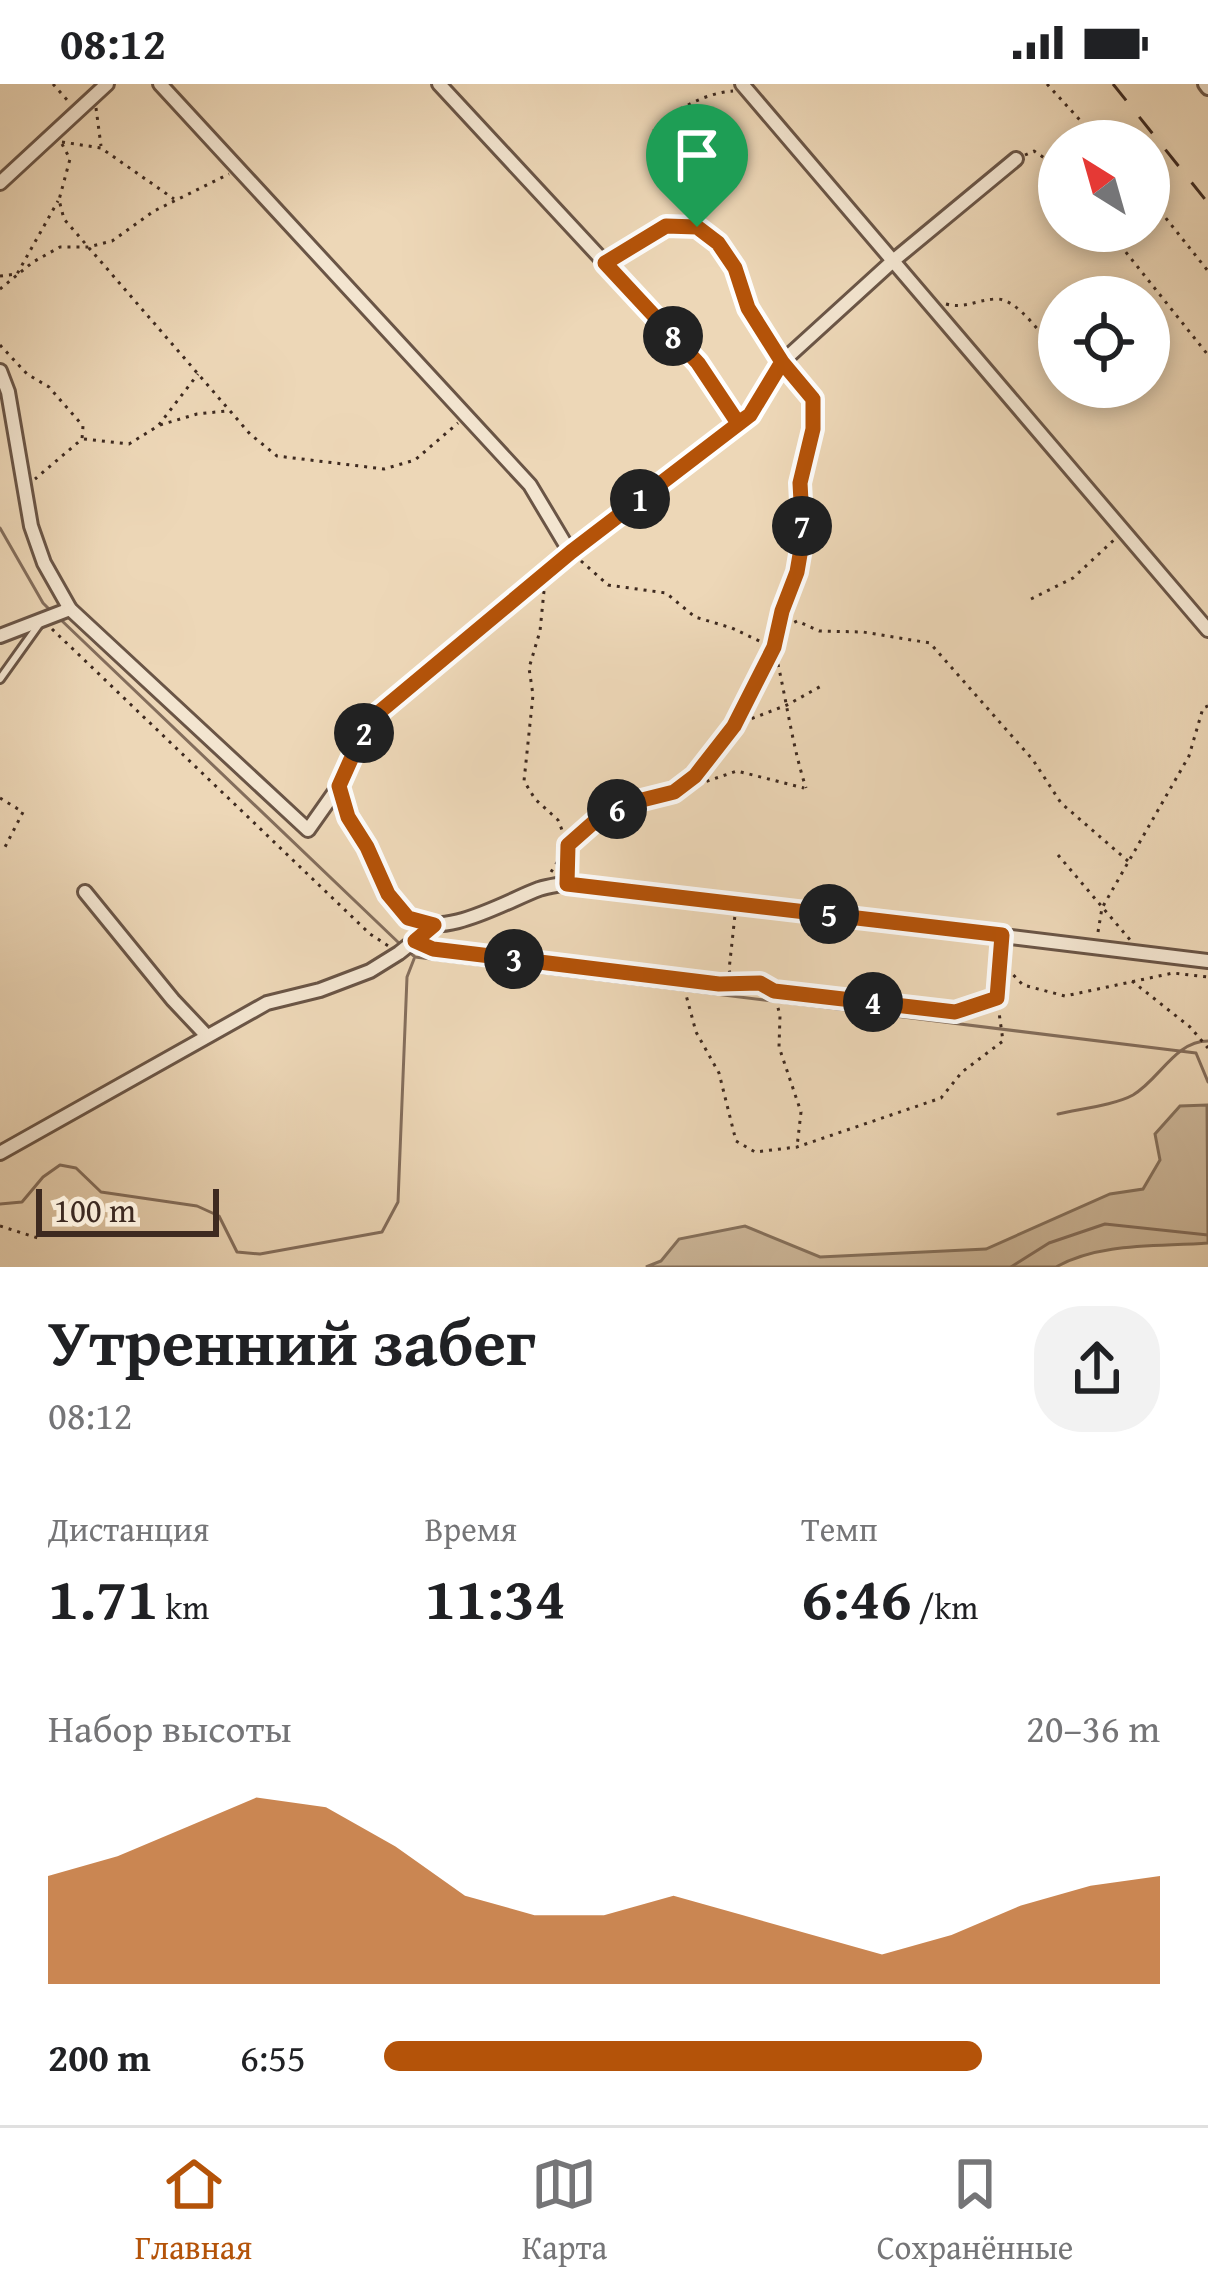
<!DOCTYPE html>
<html lang="ru">
<meta charset="utf-8">
<style>
body{margin:0;font-family:"Gentium Book Plus",serif;background:#f2f2f2;color:#202124;height:100vh;display:flex;flex-direction:column;font-size:45px;white-space:nowrap}
*{box-sizing:border-box;margin:0}
p{font-size:39px;color:#757577}
.icon{flex:none;width:66px;height:66px;fill:none;stroke:currentColor;stroke-width:2;stroke-linecap:round;stroke-linejoin:round}
.map{position:relative;height:1183px;overflow:hidden}
.drawer{display:flex;flex-direction:column;background:#fff;flex:1}
.drawer>*{flex:none}
.needle{width:78px;rotate:323deg}
.buttons{position:absolute;left:1038px;top:36px;display:grid;gap:24px}
.buttons a{display:grid;place-items:center;width:132px;height:132px;border-radius:50%;background:#fff;box-shadow:0 6px 18px #0003;font-size:60px}
.scale{position:absolute;left:36px;bottom:30px;width:183px;box-sizing:border-box;padding-left:12px;border:6px solid #3e2a20;border-top:0;font-size:33px;line-height:42px;white-space:nowrap;color:#3e2a20;-webkit-text-stroke:9px #f3e5d0;paint-order:stroke}
.pin{position:absolute;display:grid;place-items:center;width:102px;height:102px;color:#fff;margin:-123px -51px;border-radius:50% 50% 50% 0;rotate:-45deg;box-shadow:0 0 12px #0007}
.pin .icon{rotate:45deg}
.km{position:absolute;width:60px;height:60px;margin:-30px;border-radius:50%;background:#222;color:#fff;font-size:33px;line-height:60px;text-align:center}
.round{display:grid;place-items:center;flex:none;width:126px;height:126px;border-radius:48px;background:#f2f2f2}
.summary{display:flex;align-items:center;justify-content:space-between;height:204px;padding:0 48px}
h1{font-size:66px;font-weight:800;line-height:90px}
.figures{display:grid;grid-template-columns:repeat(3,1fr);gap:18px;height:204px;padding:12px 48px}
.figures div{display:grid;align-content:center}
.figures b{font-size:60px;font-weight:800}
.figures small{font-size:33px;font-weight:400}
.figures p{font-size:33px}
.chart{height:336px;padding:24px 48px}
.chart p{display:flex;justify-content:space-between}
.chart svg{width:100%;height:216px;margin-top:12px;fill:#b45309;opacity:.7}
ul{padding:0 48px;list-style:none;font-size:39px}
li{display:grid;grid-template-columns:192px 144px 1fr;align-items:center;height:90px}
li i{height:30px;border-radius:15px;background:#b45309}
.status{display:flex;justify-content:space-between;align-items:center;height:84px;padding:0 60px;background:#fff;direction:ltr}
.status svg{height:33px;fill:currentColor}
.tabs{display:flex;justify-content:space-around;align-items:center;height:168px;border-top:3px solid #e0e0e0;background:#fff;font-size:33px;color:#757577}
.tabs a{display:grid;justify-items:center;gap:6px}
.tabs .active{color:#b45309}
.map>svg:first-child{display:block}
.green{fill:#cfba9d;stroke:#86725e;stroke-width:3}
.lines{fill:none;stroke-linecap:round;stroke-linejoin:round}
.stream{stroke:#846e5c;stroke-width:3}
.lane-casing{stroke:#6a5546;stroke-width:12}
.street-casing{stroke:#6a5546;stroke-width:18}
.path{stroke:#3e2a20;stroke-width:3;stroke-dasharray:3 6;stroke-linecap:butt}
.lane{stroke:#f3e5d0;stroke-width:6}
.street{stroke:#f3e5d0;stroke-width:12}
.rail{stroke:#3e2a20;stroke-width:3;stroke-dasharray:21 21;stroke-linecap:butt}
.route-casing{stroke:#fff;stroke-width:24}
.route{stroke:#b45309;stroke-width:15}
</style>
<div class="status"><b>08:12</b><svg viewBox="0 0 49 12"><path d="M0 12V9h3v3zM5 12V6h3v6zM10 12V3h3v9zM15 12V0h3v12zM26 1h20v11H26zM47 4h2v5h-2z"/></svg></div>
<div class="map">
<svg width="1208" height="1183" viewBox="0 0 1208 1183">
<rect width="100%" height="100%" fill="#edd7b7"/>
<filter id="stains"><feTurbulence type="fractalNoise" baseFrequency=".00167" numOctaves="4"/><feColorMatrix values="0 0 0 0 .2 0 0 0 0 .09 0 0 0 0 .02 0 0 0 .5 -.17"/></filter>
<radialGradient id="worn" r=".72"><stop offset=".6" stop-color="#630" stop-opacity="0"/><stop offset="1" stop-color="#630" stop-opacity=".3"/></radialGradient>
<!-- green -->
<path class="green" d="M 1207,1021 L 1208,1159 C 1158,1163 1101,1158 1056,1183 L 646,1183 L 661,1177 L 679,1155 L 745,1142 L 820,1173 L 986,1165 L 1110,1110 L 1143,1105 L 1160,1076 L 1155,1050 L 1180,1022 Z"/>
<g class="lines">
<!-- stream -->
<g class="stream">
<path d="M 0,444 L 43,519 L 53,529"/>
<path d="M 60,535 L 400,860"/>
<path d="M 407,866 L 415,873 L 1196,969 L 1208,998"/>
<path d="M 1058,1030 C 1079,1025 1115,1021 1133,1011 C 1160,995 1175,957 1208,957"/>
<path d="M 0,1120 L 22,1118 L 43,1093 L 60,1081 L 76,1084 L 101,1108 L 197,1122 L 219,1132 L 237,1168 L 260,1170 L 382,1148 L 398,1118 L 407,893 L 414,875"/>
<path d="M 1011,1183 L 1049,1159 L 1105,1140 L 1208,1151"/>
</g>
<defs>
<path id="lane" d="M 0,595 L 40,539"/>
<g id="street">
<path d="M 160,0 L 530,401 L 570,468"/>
<path d="M 439,0 L 698,279 L 721,310 L 738,339"/>
<path d="M 742,0 L 1208,546"/>
<path d="M 1205,0 L 1208,4"/>
<path d="M 0,99 L 107,0"/>
<path d="M 0,287 L 8,308 L 31,442 L 44,479 L 70,525 L 308,746 L 339,702 L 360,655 L 377,630 L 570,468 L 750,331 L 782,278 L 894,176 L 1016,75"/>
<path d="M 0,552 L 70,525"/>
<path d="M 339,702 C 348,734 361,749 374,778 C 382,796 390,821 407,833 C 442,857 506,817 539,805 C 548,802 558,801 567,799 L 1208,877"/>
<path d="M 85,808 L 173,916 L 207,952"/>
<path d="M 0,1069 L 267,919 L 320,906 L 370,887 L 399,869 L 434,841"/>
</g>
</defs>
<!-- lane casing -->
<use href="#lane" class="lane-casing"/>
<!-- street casing -->
<use href="#street" class="street-casing"/>
<!-- path -->
<g class="path">
<path d="M 53,0 L 68,17"/>
<path d="M 1047,0 L 1099,57"/>
<path d="M 96,24 L 101,62"/>
<path d="M 62,58 L 101,64 L 174,115"/>
<path d="M 62,60 L 70,75 L 59,116 L 64,135 L 250,350 L 277,372 L 384,385 L 415,376 L 458,339"/>
<path d="M 1025,71 L 1034,67 L 1059,84"/>
<path d="M 1149,113 L 1208,187"/>
<path d="M 697,141 L 706,123 L 699,99 C 668,82 659,80 654,44 C 676,26 704,9 733,7"/>
<path d="M 1109,147 L 1208,271"/>
<path d="M 617,172 L 666,142 L 697,143 L 718,159 L 735,184 L 748,225 L 774,266"/>
<path d="M 0,192 L 17,190 L 58,117"/>
<path d="M 0,205 L 33,178 L 60,163 L 88,163 L 112,157 L 154,127 L 229,90"/>
<path d="M 946,220 C 965,225 976,216 995,215 C 1018,213 1045,256 1059,273"/>
<path d="M 0,261 L 27,290 L 49,303 L 83,342 L 82,355 L 35,395"/>
<path d="M 160,341 L 197,330 L 226,327"/>
<path d="M 84,355 L 129,360 L 158,342 L 198,290"/>
<path d="M 581,477 L 608,501 L 666,509 L 695,533 L 732,544 L 774,564 C 786,610 791,658 806,704"/>
<path d="M 544,507 L 540,547 L 529,584 L 533,611 L 524,697 L 535,715 L 558,736 L 568,761 L 567,786"/>
<path d="M 1031,515 L 1073,494 L 1116,454"/>
<path d="M 52,545 L 370,850 L 390,863"/>
<path d="M 778,546 L 797,537 L 819,547 L 863,548 L 930,559 L 1033,676 L 1061,719 L 1128,777"/>
<path d="M 735,641 L 787,621 L 823,601"/>
<path d="M 681,706 L 737,687 L 804,704"/>
<path d="M 0,714 L 23,728 L 5,763 L 0,765"/>
<path d="M 1058,771 L 1131,857"/>
<path d="M 551,788 L 568,761 L 594,738 L 625,720 L 674,708 L 695,692 L 734,642 L 774,564 L 782,527 L 797,488 L 803,453 L 800,399 L 813,345 L 813,315 L 791,288"/>
<path d="M 1098,848 L 1102,824 L 1189,672 L 1203,624 L 1208,622"/>
<path d="M 427,862 L 719,900 L 761,899 L 774,907 L 780,932 L 779,963 L 801,1028 L 797,1063"/>
<path d="M 1001,878 L 1023,901 L 1065,912 L 1173,889 L 1208,893"/>
<path d="M 682,896 L 696,948 L 719,989 L 736,1057 L 755,1068 L 797,1063 L 941,1014 L 962,988 L 1003,957 L 997,914 L 1001,865"/>
<path d="M 1132,897 L 1190,943 L 1208,964"/>
<path d="M 733,898 L 729,886 L 735,831"/>
<path d="M 776,907 L 955,928 L 996,914"/>
<path d="M 0,1142 L 41,1155"/>
</g>
<!-- lane -->
<use href="#lane" class="lane"/>
<!-- street -->
<use href="#street" class="street"/>
<!-- rail -->
<path class="rail" d="M 1113,0 L 1208,119"/>
</g>
<g class="lines">
<defs>
<path id="route" d="M 697,143 L 718,159 L 735,184 L 748,224 L 782,278 L 750,331 L 571,468 L 377,630 L 360,655 L 339,702 L 348,733 L 367,763 L 388,810 L 408,834 L 434,841 L 415,857 L 433,865 L 719,900 L 760,899 L 774,907 L 955,928 L 997,914 L 1002,851 L 567,800 L 568,761 L 594,738 L 626,720 L 674,708 L 695,692 L 734,642 L 774,563 L 782,527 L 797,488 L 803,453 L 800,399 L 813,345 L 813,315 L 782,278 L 750,331 L 738,339 L 698,279 L 605,179 L 666,142 L 697,143"/>
</defs>
<!-- route casing -->
<use href="#route" class="route-casing"/>
<!-- route -->
<use href="#route" class="route"/>
</g>
<rect width="100%" height="100%" filter="url(#stains)"/>
<rect width="100%" height="100%" fill="url(#worn)"/>
</svg>
<div class="buttons">
<a><svg class="needle" viewBox="-14 -14 28 28"><path d="M0-13l5 13h-10z" fill="#e53935"/><path d="M0 13l5-13h-10z" fill="#757577"/></svg></a>
<a><svg class="icon" aria-label="locate" viewBox="0 0 24 24"><circle cx="12" cy="12" r="6"/><path d="M12 2v4M12 18v4M2 12h4M18 12h4"/></svg></a>
</div>
<div class="scale">100 m</div>
<div class="pin" style="left:697px;top:143px;background:#1e9e55"><svg class="icon" aria-label="arrive" viewBox="0 0 24 24"><path d="M6 21V4h12l-3 4 3 4H6"/></svg></div>
<b class="km" style="left:640px;top:415px">1</b>
<b class="km" style="left:364px;top:649px">2</b>
<b class="km" style="left:514px;top:875px">3</b>
<b class="km" style="left:873px;top:918px">4</b>
<b class="km" style="left:829px;top:830px">5</b>
<b class="km" style="left:617px;top:725px">6</b>
<b class="km" style="left:802px;top:442px">7</b>
<b class="km" style="left:673px;top:252px">8</b>
</div>
<section class="drawer">
<div class="summary"><div><h1>Утренний забег</h1><p>08:12</p></div><a class="round"><svg class="icon" aria-label="share" viewBox="0 0 24 24"><path d="M12 15V3M7 8l5-5 5 5M5 13v7h14v-7"/></svg></a></div>
<div class="figures">
<div><p>Дистанция</p><b>1.71<small> km</small></b></div>
<div><p>Время</p><b>11:34</b></div>
<div><p>Темп</p><b>6:46<small> /km</small></b></div>
</div>
<div class="chart"><p><span>Набор высоты</span>20–36 m</p>
<svg viewBox="0 0 160 44" preserveAspectRatio="none"><path d="M0 44V22L10 18L20 12L30 6L40 8L50 16L60 26L70 30L80 30L90 26L100 30L110 34L120 38L130 34L140 28L150 24L160 22V44z"/></svg>
</div>
<ul>
<li><b>200 m</b>6:55<i style="width:77%"></i></li>
</ul>
</section>
<nav class="tabs">
<a class="active"><svg class="icon" aria-label="home" viewBox="0 0 24 24"><path d="M3 11l9-7 9 7M6 9v11h12V9"/></svg>Главная</a>
<a><svg class="icon" aria-label="map" viewBox="0 0 24 24"><path d="M3 6l6-2 6 2 6-2v14l-6 2-6-2-6 2zM9 4v14M15 6v14"/></svg>Карта</a>
<a><svg class="icon" aria-label="saved" viewBox="0 0 24 24"><path d="M7 4h10v16l-5-4-5 4z"/></svg>Сохранённые</a>
</nav>
